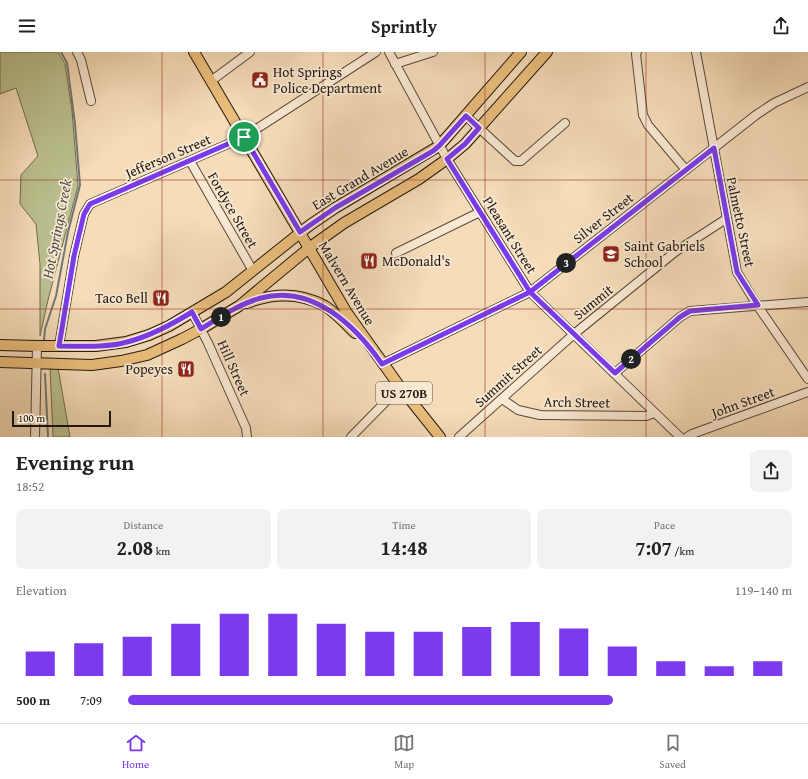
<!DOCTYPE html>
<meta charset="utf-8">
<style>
body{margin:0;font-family:"Gentium Book Plus",serif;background:#f2f2f2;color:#222;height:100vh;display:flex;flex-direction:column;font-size:15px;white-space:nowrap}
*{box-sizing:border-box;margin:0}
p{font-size:13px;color:#767676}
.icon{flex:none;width:22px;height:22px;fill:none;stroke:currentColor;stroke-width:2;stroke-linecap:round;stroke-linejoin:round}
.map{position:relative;height:385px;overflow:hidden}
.sheet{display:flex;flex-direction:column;background:#fff;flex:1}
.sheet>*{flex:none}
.scale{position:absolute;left:12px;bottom:10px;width:99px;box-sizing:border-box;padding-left:4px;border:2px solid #23180f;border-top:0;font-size:11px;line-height:14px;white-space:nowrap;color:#23180f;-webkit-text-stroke:3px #f9e8d2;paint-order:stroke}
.pin{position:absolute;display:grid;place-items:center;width:34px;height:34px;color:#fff;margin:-17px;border:2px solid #fff;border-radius:50%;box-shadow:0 1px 4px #0007}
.km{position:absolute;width:20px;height:20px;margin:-10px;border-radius:50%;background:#222;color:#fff;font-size:11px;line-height:20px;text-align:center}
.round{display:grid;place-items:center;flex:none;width:42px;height:42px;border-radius:8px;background:#f2f2f2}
.summary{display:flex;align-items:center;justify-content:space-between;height:68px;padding:0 16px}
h1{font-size:22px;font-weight:700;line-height:30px}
.stats{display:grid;grid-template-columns:repeat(3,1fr);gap:6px;height:68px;padding:4px 16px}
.stats div{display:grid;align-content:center;border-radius:8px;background:#f2f2f2;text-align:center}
.stats b{font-size:20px;font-weight:700}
.stats small{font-size:11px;font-weight:400}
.stats p{font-size:11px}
.chart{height:112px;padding:8px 16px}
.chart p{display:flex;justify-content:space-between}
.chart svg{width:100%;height:72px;margin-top:4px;stroke:#7c3aed;stroke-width:6}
ul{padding:0 16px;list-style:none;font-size:13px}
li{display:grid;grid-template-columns:64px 48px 1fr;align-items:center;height:30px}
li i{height:10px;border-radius:5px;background:#7c3aed}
header{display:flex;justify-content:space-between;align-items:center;height:52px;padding:0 16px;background:#fff;font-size:18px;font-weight:700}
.tabs{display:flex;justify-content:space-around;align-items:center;height:56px;border-top:1px solid #e0e0e0;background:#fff;font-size:11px;color:#767676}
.tabs a{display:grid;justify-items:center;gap:2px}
.tabs .active{color:#7c3aed}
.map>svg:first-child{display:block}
.green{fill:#bbc090;stroke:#6f6c50}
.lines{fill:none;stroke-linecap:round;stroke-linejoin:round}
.stream{stroke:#707876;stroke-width:2}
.minor-casing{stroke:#58493a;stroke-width:10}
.major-casing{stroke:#23180f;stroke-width:12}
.minor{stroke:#f9e8d2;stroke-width:8}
.major{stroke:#ebbe7c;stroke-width:10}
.route-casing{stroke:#fff;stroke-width:8}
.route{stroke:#7c3aed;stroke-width:5}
.grid{fill:none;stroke:#8f2418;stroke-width:1;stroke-opacity:0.55}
.labels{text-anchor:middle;stroke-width:3.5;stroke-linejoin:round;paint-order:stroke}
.shield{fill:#f9e8d2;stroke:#63564a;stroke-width:1}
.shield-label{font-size:13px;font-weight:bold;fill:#23180f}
.poi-label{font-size:14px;fill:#23180f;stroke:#f9e8d2;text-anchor:start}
.street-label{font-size:14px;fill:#23180f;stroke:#f9e8d2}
.water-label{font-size:15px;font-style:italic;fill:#50504b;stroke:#f9e8d2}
</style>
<header><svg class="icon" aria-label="menu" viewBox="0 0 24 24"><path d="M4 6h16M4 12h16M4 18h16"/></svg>Sprintly<svg class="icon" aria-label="share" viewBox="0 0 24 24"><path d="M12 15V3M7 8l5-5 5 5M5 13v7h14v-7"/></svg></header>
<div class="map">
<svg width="808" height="385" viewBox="0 0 808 385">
<rect width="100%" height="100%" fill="#f6dcb9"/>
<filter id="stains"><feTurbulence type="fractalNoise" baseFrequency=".005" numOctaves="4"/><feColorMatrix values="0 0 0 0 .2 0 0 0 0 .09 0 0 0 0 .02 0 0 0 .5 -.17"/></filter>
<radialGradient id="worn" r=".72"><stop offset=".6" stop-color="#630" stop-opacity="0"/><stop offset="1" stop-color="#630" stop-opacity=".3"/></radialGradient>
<!-- green -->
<g class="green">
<path d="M 0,0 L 58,0 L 65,12 L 72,59 L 78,134 L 48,248 L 40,284 L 40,212 L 36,172 L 20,152 L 21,123 L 38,104 L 16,36 L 0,42 Z"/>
<path d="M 50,316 L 58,316 L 70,385 L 53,385 Z"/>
</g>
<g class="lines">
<!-- stream -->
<g class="stream">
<path d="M 44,288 L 45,277 L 56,244 L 68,180 L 80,133 L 75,72 L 67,11 L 61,0"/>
<path d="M 45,322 L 48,385"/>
</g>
<defs>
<g id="minor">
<path d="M 77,0 L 81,8 L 91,49"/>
<path d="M 389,0 L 447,107 L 530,240 L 680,385"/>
<path d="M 637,0 L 636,2 L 643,63 L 648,73 L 686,118"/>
<path d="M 696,0 L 737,220 L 757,253 L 808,327"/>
<path d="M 395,12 L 433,0"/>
<path d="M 211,29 L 250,0"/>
<path d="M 466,64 L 515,109 L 521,109 L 565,71"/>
<path d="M 190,109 L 253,219"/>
<path d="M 396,201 L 480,160"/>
<path d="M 192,260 L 208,291 L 246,376 L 247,385"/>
<path d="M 59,294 L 74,204 L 84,162 L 90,152 L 244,85 L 376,0"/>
<path d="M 382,312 L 530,240 L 756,63 L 774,51 L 808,35"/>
<path d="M 615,321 L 680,265 L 690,259 L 808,250"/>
<path d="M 502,347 L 518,358 L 540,363 L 646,364 L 654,361"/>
<path d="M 35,385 L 37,294"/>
<path d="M 351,385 L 400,335"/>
<path d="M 459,385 L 574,282 L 675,200 L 726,167"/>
<path d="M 687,385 L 692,382 L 808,340"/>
</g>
<g id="major">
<path d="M 194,0 L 347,261 L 400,335 L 440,385"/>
<path d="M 247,251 C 273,241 300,240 325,254 C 336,261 346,272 355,281"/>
<path d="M 0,293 L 37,294 L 96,294 L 126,290 L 149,283 L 169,274 L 226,240 L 310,173 L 335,156 L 439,94 L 521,0"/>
<path d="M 0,310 L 92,313 L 121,309 L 147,303 L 182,287 L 201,277 L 239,254 L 309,196 L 344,171 L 419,127 L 447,107 L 465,92 L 547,0"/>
</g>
</defs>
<!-- minor casing -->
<use href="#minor" class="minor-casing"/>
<!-- major casing -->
<use href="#major" class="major-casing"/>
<!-- minor -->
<use href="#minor" class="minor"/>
<!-- major -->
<use href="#major" class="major"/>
</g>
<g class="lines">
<defs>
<path id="route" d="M 244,85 L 90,152 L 84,162 L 74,204 L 59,294 C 81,294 106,296 127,290 C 151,284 171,273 192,260 L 201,277 C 220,265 239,252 261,246 C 312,232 355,273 382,312 L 530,240 L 615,321 L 680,265 L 690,259 L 758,253 L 737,220 L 714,96 L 530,240 L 447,107 L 465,92 L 479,76 L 466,64 L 439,94 L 433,99 L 335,156 L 300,180 L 244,85"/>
</defs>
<!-- route casing -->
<use href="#route" class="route-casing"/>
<!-- route -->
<use href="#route" class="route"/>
</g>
<!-- grid -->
<path class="grid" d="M 162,0 L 162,385M 323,0 L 323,385M 485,0 L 485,385M 646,0 L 646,385M 0,128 L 808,128M 0,257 L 808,257"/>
<!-- icons -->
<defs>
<symbol id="civic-square" viewBox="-11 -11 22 22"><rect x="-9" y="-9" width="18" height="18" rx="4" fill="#8f2418" stroke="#f9e8d2"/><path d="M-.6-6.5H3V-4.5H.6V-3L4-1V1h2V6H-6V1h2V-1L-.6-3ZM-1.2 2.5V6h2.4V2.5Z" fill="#fff"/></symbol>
<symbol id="school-square" viewBox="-11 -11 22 22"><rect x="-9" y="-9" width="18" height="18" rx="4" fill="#8f2418" stroke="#f9e8d2"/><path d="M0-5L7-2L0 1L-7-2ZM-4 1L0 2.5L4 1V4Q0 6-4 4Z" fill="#fff"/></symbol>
<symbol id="restaurant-square" viewBox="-11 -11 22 22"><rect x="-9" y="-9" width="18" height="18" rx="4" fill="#8f2418" stroke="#f9e8d2"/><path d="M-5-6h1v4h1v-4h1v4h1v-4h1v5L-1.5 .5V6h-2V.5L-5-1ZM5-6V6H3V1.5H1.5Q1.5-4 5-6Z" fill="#fff"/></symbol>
</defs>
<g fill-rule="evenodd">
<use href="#civic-square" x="250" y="18" width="20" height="20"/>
<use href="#school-square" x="601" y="192" width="20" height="20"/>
<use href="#restaurant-square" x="359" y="199" width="20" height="20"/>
<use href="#restaurant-square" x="151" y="236" width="20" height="20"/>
<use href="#restaurant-square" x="176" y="307" width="20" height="20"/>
</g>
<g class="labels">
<!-- shield labels -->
<rect class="shield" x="376" y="330" width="56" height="22" rx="3"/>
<g class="shield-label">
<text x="404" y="346">US 270B</text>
</g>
<!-- poi labels -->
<g class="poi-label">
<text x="273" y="25">Hot Springs<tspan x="273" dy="16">Police Department</tspan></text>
<text x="624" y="199">Saint Gabriels<tspan x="624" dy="16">School</tspan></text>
<text x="382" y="214">McDonald's</text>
<text x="148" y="251" text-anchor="end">Taco Bell</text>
<text x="173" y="322" text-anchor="end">Popeyes</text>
</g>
<!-- street labels -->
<g class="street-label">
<text transform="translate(168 104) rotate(-23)" y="5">Jefferson Street</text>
<text transform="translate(360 126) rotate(-31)" y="5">East Grand Avenue</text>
<text transform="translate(233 158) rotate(60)" y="5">Fordyce Street</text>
<text transform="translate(603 166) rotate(-38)" y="5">Silver Street</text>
<text transform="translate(741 170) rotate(78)" y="5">Palmetto Street</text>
<text transform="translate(510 183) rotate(58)" y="5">Pleasant Street</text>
<text transform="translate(347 231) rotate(59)" y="5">Malvern Avenue</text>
<text transform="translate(593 250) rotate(-39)" y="5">Summit</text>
<text transform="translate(234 316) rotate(66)" y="5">Hill Street</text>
<text transform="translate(508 324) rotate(-42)" y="5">Summit Street</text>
<text transform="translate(577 350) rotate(1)" y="5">Arch Street</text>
<text transform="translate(743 350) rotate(-20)" y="5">John Street</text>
</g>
<!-- water labels -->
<g class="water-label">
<text transform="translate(57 177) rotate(-79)" y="5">Hot Springs Creek</text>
</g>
</g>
<rect width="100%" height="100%" filter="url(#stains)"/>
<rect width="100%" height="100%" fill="url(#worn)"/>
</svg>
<div class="scale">100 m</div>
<div class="pin" style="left:244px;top:85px;background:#1e9e55"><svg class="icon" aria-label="arrive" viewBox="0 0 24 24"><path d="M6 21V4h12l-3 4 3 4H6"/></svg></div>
<b class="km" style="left:221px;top:265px">1</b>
<b class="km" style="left:631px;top:307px">2</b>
<b class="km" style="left:566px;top:211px">3</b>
</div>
<section class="sheet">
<div class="summary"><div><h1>Evening run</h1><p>18:52</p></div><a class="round"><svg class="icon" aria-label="share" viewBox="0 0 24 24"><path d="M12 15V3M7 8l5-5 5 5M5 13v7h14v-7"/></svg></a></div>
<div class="stats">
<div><p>Distance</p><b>2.08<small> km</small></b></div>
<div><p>Time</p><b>14:48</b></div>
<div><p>Pace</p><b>7:07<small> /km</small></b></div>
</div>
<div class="chart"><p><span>Elevation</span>119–140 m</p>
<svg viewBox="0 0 160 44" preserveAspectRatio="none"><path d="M5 44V29M15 44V24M25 44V20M35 44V12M45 44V6M55 44V6M65 44V12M75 44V17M85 44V17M95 44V14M105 44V11M115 44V15M125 44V26M135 44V35M145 44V38M155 44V35"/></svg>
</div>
<ul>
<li><b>500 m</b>7:09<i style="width:73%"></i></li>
</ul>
</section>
<nav class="tabs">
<a class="active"><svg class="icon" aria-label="home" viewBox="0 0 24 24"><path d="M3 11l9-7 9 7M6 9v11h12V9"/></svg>Home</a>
<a><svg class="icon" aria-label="map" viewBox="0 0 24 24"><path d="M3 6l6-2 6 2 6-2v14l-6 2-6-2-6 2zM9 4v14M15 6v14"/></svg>Map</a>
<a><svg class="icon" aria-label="saved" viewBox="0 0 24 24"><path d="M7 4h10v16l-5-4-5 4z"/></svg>Saved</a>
</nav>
